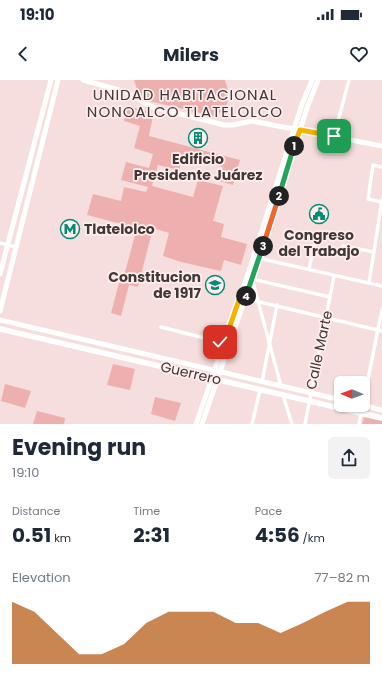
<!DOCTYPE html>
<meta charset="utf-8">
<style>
body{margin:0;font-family:Poppins,sans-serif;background:#f2f2f3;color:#1f2937;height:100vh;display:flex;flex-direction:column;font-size:15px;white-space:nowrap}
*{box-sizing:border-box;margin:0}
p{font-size:13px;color:#747a83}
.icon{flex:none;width:22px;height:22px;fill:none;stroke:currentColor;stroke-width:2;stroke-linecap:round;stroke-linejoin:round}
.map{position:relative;height:344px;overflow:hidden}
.side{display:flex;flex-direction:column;background:#fff;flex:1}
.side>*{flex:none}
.needle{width:26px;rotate:271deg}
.controls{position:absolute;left:334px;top:296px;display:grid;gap:8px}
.controls a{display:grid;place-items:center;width:36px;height:36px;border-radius:6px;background:#fff;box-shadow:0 1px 3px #0004;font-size:20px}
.pin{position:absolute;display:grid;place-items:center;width:34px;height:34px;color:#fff;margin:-17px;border-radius:8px;box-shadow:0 2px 6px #0006}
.km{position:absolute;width:20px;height:20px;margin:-10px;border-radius:50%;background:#222;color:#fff;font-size:11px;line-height:20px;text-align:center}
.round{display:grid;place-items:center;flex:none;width:42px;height:42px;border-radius:6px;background:#f2f2f3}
.summary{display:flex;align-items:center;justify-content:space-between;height:68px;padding:0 12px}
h1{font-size:22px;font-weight:700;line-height:30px}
.stats{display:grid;grid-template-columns:repeat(3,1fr);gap:6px;height:68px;padding:4px 12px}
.stats div{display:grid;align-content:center}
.stats b{font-size:20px;font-weight:700}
.stats small{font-size:11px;font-weight:400}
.stats p{font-size:11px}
.chart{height:112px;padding:8px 12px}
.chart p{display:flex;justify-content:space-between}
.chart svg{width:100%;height:72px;margin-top:4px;fill:#b45309;opacity:.7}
.status{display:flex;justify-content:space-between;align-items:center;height:28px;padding:0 20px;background:#fff;direction:ltr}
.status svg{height:11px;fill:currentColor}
header{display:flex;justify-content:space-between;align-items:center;height:52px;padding:0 12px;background:#fff;font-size:18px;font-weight:700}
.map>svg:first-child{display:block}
.green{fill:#eeb0af}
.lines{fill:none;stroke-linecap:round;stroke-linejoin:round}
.street{stroke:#fff;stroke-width:3.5}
.secondary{stroke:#fff;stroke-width:5}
.primary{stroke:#fff;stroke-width:5.5}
.split-1-casing{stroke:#fff;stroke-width:8}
.split-2-casing{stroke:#fff;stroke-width:8}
.split-3-casing{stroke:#fff;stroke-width:8}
.split-4-casing{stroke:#fff;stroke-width:8}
.split-5-casing{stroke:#fff;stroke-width:8}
.split-1{stroke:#f5b400;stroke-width:5}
.split-2{stroke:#22a559;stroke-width:5}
.split-3{stroke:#f0652b;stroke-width:5}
.split-4{stroke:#22a559;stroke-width:5}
.split-5{stroke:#f5b400;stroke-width:5}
.labels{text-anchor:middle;stroke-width:3.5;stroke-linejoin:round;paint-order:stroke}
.poi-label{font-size:14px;font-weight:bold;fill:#403737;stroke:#ffecec}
.street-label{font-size:14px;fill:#403737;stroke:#ffecec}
.neighbourhood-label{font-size:15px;letter-spacing:1px;fill:#403737;stroke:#ffecec}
</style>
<div class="status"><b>19:10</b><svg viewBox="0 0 49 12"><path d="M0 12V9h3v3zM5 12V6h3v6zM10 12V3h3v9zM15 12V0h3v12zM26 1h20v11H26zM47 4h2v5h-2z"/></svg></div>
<header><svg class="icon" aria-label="back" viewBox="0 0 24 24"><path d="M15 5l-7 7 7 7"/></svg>Milers<svg class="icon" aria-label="heart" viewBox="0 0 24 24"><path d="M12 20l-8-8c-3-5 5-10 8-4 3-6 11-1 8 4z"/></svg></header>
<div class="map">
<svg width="382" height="344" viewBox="0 0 382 344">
<rect width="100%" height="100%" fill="#f5dedd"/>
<!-- green -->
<g class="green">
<path d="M 225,0 C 230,14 231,30 213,36 L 145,20 L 138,12 L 134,0 Z"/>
<path d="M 128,26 L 146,31 L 153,36 L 149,56 L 240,80 L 233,105 L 219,101 L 223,87 L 183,76 L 179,90 L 158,85 L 152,106 L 193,117 L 198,100 L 223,106 L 213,141 L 224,144 L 221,157 L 247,164 L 241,185 L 224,180 L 221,191 L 181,182 L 163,176 L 169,153 L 153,148 L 138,207 L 129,205 L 121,236 L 111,233 L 119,203 L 122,203 L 137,148 L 87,135 L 93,114 L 121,121 L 124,107 L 146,112 L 148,107 L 121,100 L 126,82 L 149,88 L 153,74 L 134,68 L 140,46 L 124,41 Z"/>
<path d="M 113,284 L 135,289 L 130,310 L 107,305 Z"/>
<path d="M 5,304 L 31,311 L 25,328 L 1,321 Z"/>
<path d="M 155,317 L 181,323 L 175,341 L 151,334 Z"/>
<path d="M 37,331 L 65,338 L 64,344 L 33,344 Z"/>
<path d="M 364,337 L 382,341 L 382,344 L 362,344 Z"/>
</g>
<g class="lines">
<!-- street -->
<g class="street">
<path d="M 334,56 L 349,0"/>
<path d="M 382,87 L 373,85 L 368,119 L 382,122"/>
<path d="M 0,163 L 16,167"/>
<path d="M 343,166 L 374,172"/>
<path d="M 258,178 L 382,206"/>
<path d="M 309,189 L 314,165"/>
<path d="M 369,203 L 382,120"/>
<path d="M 243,218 L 382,251"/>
<path d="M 161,247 L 224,263"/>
<path d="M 262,302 L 277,225"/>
<path d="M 281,306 L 252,199 L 330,217"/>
<path d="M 283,315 L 292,344"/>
<path d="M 252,344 L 260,310"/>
<path d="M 305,344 L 334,196"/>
<path d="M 359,344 L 382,229"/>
</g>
<!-- secondary -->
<g class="secondary">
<path d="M 83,0 L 126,12 L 152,27 L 224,45 L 232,45 L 252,41 L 382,66"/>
<path d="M 0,194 L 51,0"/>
<path d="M 0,231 L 58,0"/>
<path d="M 0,240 L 341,320"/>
<path d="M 362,325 L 382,330"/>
<path d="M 196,344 L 249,191 L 302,24 L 312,0"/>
<path d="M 202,344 L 259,178 L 308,25 L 318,0"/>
</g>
<!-- primary -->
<path class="primary" d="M 0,249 L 382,338"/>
</g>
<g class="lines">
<defs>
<path id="split-1" d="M 294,66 L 300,50 L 334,56"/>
<path id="split-2" d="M 279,116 L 294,66"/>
<path id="split-3" d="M 263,166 L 279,116"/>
<path id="split-4" d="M 246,216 L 263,166"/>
<path id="split-5" d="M 220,262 L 224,263 L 240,217 L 245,218 L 246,216"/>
</defs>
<!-- split-1 casing -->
<use href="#split-1" class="split-1-casing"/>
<!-- split-2 casing -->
<use href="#split-2" class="split-2-casing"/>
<!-- split-3 casing -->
<use href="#split-3" class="split-3-casing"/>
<!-- split-4 casing -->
<use href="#split-4" class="split-4-casing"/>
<!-- split-5 casing -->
<use href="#split-5" class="split-5-casing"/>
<!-- split-1 -->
<use href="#split-1" class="split-1"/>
<!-- split-2 -->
<use href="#split-2" class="split-2"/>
<!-- split-3 -->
<use href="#split-3" class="split-3"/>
<!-- split-4 -->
<use href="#split-4" class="split-4"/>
<!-- split-5 -->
<use href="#split-5" class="split-5"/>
</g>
<!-- icons -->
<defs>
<symbol id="building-ring" viewBox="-11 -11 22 22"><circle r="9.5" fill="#ffecec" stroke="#008d75" stroke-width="1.5"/><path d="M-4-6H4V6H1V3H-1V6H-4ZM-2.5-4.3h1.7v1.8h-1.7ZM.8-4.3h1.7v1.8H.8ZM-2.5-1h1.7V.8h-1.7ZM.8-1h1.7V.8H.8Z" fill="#008d75"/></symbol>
<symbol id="civic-ring" viewBox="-11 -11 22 22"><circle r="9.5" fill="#ffecec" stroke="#008d75" stroke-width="1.5"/><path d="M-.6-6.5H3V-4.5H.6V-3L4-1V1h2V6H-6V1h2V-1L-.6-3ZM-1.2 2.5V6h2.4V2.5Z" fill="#008d75"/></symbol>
<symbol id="metro-ring" viewBox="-11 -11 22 22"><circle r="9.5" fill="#ffecec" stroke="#008d75" stroke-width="1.5"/><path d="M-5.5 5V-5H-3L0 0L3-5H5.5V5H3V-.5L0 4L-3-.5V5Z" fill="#008d75"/></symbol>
<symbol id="school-ring" viewBox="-11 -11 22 22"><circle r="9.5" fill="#ffecec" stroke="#008d75" stroke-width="1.5"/><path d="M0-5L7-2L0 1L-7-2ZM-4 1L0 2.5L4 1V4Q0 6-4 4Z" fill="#008d75"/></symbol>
</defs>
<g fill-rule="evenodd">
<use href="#building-ring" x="187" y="47" width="22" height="22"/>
<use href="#civic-ring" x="308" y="123" width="22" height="22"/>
<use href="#metro-ring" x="59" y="138" width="22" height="22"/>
<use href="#school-ring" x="204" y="194" width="22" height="22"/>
</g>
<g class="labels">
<!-- poi labels -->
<g class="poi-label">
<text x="198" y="84">Edificio<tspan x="198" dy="16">Presidente Juárez</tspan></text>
<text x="84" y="154" text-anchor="start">Tlatelolco</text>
<text x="319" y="160">Congreso<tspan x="319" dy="16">del Trabajo</tspan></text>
<text x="201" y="202" text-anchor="end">Constitucion<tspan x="201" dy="16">de 1917</tspan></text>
</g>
<!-- street labels -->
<g class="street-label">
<text transform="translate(319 270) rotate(-78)" y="5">Calle Marte</text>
<text transform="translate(191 293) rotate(13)" y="5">Guerrero</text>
</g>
<!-- neighbourhood labels -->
<g class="neighbourhood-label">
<text x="185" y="20">UNIDAD HABITACIONAL<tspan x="185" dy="17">NONOALCO TLATELOLCO</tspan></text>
</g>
</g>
</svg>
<div class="controls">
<a><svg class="needle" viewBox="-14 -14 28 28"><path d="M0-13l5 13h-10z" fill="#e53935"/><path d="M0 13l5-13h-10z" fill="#747a83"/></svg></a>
</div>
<div class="pin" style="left:334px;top:56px;background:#1e9e55"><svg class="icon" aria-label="arrive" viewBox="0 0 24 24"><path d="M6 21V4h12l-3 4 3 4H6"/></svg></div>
<div class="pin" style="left:220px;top:262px;background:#d93025"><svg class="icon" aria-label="check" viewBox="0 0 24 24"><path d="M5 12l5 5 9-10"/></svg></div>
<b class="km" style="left:294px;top:66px">1</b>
<b class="km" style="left:279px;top:116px">2</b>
<b class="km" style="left:263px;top:166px">3</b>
<b class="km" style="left:246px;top:216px">4</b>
</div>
<section class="side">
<div class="summary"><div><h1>Evening run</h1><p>19:10</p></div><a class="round"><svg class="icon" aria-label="share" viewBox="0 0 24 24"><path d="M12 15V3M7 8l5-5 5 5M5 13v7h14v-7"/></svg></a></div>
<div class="stats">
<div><p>Distance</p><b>0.51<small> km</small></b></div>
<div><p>Time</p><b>2:31</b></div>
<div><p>Pace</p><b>4:56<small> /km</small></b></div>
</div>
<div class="chart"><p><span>Elevation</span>77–82 m</p>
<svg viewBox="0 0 160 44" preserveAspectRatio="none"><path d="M0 44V6L10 12L20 25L30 38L40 38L50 32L60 19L70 12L80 12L90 12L100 19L110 19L120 25L130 19L140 12L150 6L160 6V44z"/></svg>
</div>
</section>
